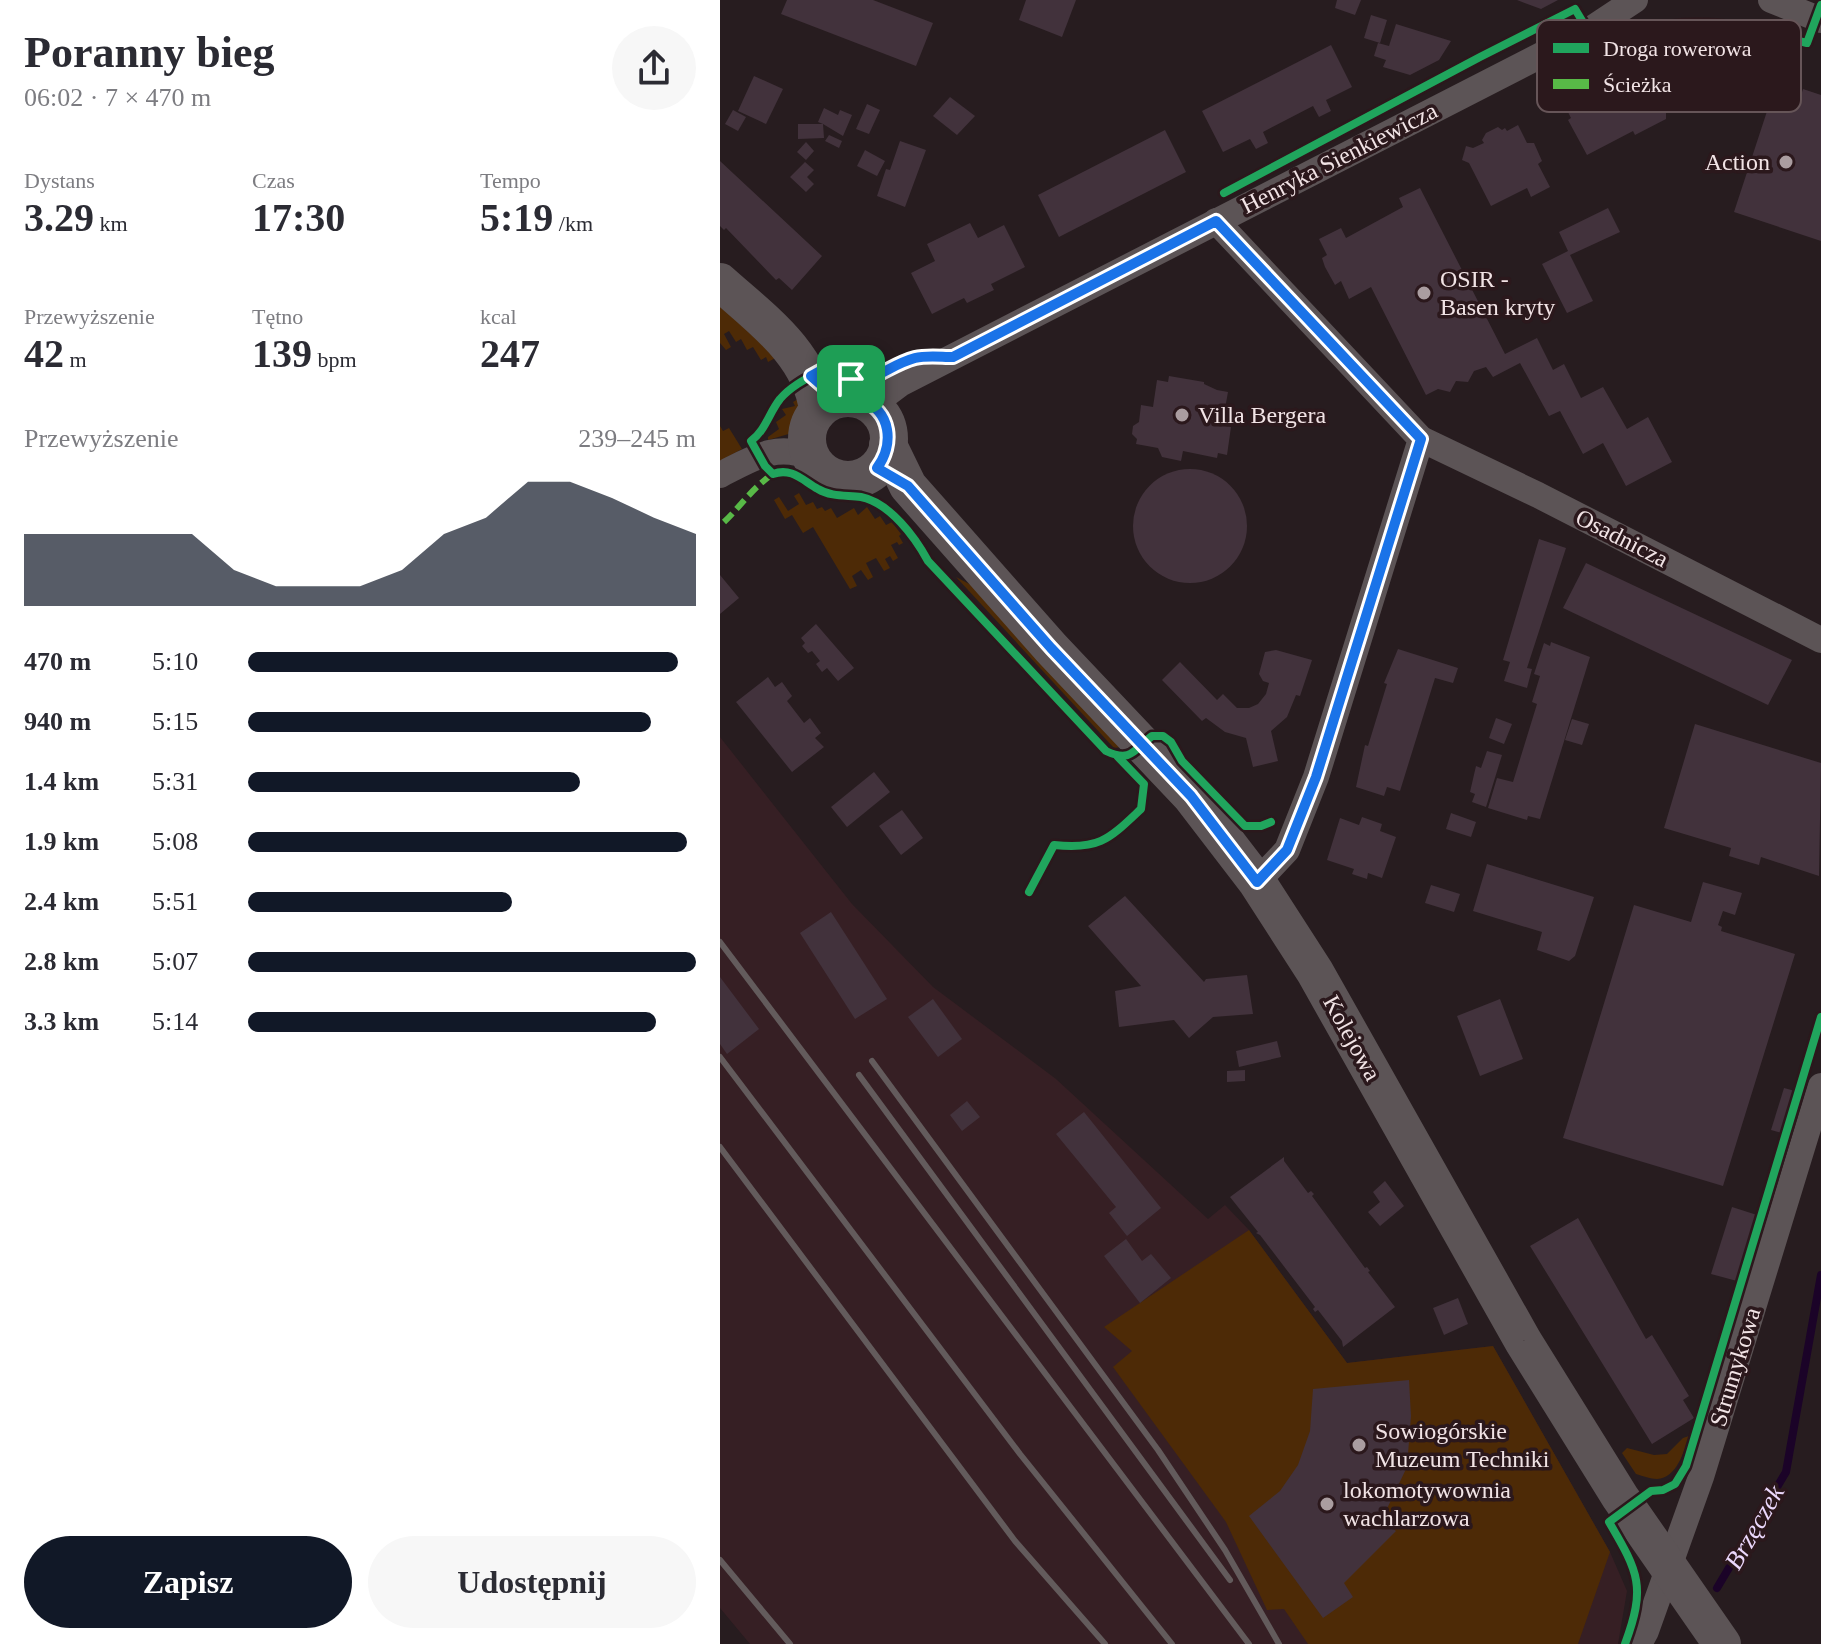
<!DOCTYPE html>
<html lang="pl">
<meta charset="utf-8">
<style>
body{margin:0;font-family:"Times New Roman",serif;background:#f7f7f7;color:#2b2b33;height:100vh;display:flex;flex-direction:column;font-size:30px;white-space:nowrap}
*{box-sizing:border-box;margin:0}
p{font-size:26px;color:#7c7c81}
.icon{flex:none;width:44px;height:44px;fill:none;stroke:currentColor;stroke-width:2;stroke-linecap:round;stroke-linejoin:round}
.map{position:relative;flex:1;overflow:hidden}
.details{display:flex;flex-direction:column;background:#fff;width:720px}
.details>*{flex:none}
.pin{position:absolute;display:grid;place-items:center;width:68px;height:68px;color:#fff;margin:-34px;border-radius:16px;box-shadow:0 4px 12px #0006}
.round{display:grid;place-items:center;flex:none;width:84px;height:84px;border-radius:42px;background:#f7f7f7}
.headline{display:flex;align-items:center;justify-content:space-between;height:136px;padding:0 24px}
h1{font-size:44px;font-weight:800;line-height:60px}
.metrics{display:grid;grid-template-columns:repeat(3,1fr);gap:12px;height:136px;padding:8px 24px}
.metrics div{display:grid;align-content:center}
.metrics b{font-size:40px;font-weight:800}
.metrics small{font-size:22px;font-weight:400}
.metrics p{font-size:22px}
.chart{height:224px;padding:16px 24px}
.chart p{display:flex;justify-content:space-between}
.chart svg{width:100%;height:144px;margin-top:8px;fill:#111827;opacity:.7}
.button{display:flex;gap:16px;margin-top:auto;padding:16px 24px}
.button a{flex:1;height:92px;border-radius:48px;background:#111827;color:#fff;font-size:32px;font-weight:800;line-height:92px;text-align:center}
.button a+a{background:#f7f7f7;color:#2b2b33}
ul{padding:0 24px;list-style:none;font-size:26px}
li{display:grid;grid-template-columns:128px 96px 1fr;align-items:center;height:60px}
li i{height:20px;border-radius:10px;background:#111827}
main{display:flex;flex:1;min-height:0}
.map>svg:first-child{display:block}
.built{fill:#361f24}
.green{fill:#4d2a06}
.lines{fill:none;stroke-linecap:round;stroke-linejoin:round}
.stream{stroke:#1b0328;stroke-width:8}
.building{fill:#42323c}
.street{stroke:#5c5456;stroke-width:26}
.secondary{stroke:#5c5456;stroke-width:38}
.rail{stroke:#635b5c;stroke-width:6}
.quiet{stroke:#58b947;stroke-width:6;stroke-dasharray:12 6;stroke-linecap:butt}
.cycleway-casing{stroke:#2b181c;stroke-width:13}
.cycleway{stroke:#20a55d;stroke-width:8}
.route-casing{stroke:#fff;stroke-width:16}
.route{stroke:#1a73e8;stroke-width:10}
.poi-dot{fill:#aa9da0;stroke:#2b181c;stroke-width:3}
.labels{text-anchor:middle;stroke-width:7;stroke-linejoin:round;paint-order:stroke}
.street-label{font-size:24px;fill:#f1e3e5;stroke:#2b181c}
.poi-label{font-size:24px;fill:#f1e3e5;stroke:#2b181c;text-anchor:start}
.water-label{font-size:26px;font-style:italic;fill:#ebd8fc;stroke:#2b181c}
.key{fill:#2b181c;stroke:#665558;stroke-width:2}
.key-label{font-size:22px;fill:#f1e3e5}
</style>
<main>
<section class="details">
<div class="headline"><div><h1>Poranny bieg</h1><p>06:02 · 7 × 470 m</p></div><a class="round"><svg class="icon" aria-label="share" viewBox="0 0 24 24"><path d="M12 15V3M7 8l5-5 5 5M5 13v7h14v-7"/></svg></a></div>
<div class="metrics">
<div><p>Dystans</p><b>3.29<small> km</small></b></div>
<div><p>Czas</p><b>17:30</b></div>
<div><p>Tempo</p><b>5:19<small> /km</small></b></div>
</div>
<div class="metrics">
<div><p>Przewyższenie</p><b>42<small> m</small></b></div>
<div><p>Tętno</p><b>139<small> bpm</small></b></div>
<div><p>kcal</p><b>247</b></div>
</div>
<div class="chart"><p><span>Przewyższenie</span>239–245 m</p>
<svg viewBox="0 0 160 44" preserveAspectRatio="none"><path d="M0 44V22L10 22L20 22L30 22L40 22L50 33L60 38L70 38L80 38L90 33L100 22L110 17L120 6L130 6L140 11L150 17L160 22V44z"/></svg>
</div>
<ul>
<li><b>470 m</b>5:10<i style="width:96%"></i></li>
<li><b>940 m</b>5:15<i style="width:90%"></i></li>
<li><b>1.4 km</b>5:31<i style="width:74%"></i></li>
<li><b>1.9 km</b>5:08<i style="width:98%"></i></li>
<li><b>2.4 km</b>5:51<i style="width:59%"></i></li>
<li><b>2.8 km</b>5:07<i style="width:100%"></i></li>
<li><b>3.3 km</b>5:14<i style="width:91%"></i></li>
</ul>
<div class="button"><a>Zapisz</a><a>Udostępnij</a></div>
</section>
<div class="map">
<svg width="1101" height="1644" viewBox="0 0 1101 1644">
<rect width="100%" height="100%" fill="#271c1f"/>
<!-- built -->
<path class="built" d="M 0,737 L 132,904 L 213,987 L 336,1079 L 488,1219 L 505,1205 L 529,1230 L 627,1363 L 773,1346 L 890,1552 L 907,1591 L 898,1644 L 30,1644 L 0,1608 Z"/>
<!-- green -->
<g class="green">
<path d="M 0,298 L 59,356 L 48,362 L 46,357 L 41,360 L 33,347 L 27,350 L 21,339 L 16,342 L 9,331 L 4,334 L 11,347 L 6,350 L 0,343 Z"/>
<path d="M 124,347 L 156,355 L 162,368 C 141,377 121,376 106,358 Z"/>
<path d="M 80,398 L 79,415 L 72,433 L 48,440 L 48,437 L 59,429 L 56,422 L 66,415 L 62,409 L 75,406 L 73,402 Z"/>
<path d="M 0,426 L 3,431 L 9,428 L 22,449 L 0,461 Z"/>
<path d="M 79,493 L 86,505 L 93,502 L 97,509 L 102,507 L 105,511 L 111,508 L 117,518 L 134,508 L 138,515 L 147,507 L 155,519 L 160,516 L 166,525 L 172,522 L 181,534 L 179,536 L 183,543 L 179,545 L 177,542 L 171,545 L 178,558 L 173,561 L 170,556 L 165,559 L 170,568 L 164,571 L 156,558 L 146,563 L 153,577 L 148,580 L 141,570 L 132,576 L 137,586 L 130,589 L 93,527 L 83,533 L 72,515 L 65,519 L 54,500 L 59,497 L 68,511 L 79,504 L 74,496 Z"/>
<path d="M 236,577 L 253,586 L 401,747 L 394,748 Z"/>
<path d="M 529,1230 L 627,1363 L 773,1346 L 890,1552 L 858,1644 L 588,1644 L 564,1609 L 547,1610 L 506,1522 L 393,1367 L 412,1351 L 384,1327 Z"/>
<path d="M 969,1436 C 964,1451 957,1478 937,1479 C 931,1479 923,1476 916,1474 L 902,1453 L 907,1448 L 934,1455 L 947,1454 L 963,1438 Z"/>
</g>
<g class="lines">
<!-- stream -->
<path class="stream" d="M 997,1588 L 1066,1472 L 1101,1275"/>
</g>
<!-- building -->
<g class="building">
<path d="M 67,0 L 153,0 L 213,23 L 196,66 L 61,14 Z"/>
<path d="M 306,0 L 356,0 L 342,37 L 299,20 Z"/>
<path d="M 617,0 L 641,0 L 635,15 L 615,8 Z"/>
<path d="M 797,0 L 838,0 L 821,9 Z"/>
<path d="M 651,15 L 667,20 L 660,43 L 644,38 Z"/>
<path d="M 676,24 L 731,41 L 719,60 L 690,75 L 663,67 L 666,60 L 654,56 L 658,43 L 669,46 Z"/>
<path d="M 611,45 L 632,87 L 606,100 L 611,111 L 599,117 L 593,106 L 543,132 L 548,143 L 536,149 L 530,139 L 503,152 L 482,111 Z"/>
<path d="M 911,55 L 918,55 L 931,80 L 946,110 L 946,119 L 915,135 L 913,131 L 867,155 L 848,120 L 851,118 L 845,106 L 843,107 L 836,95 L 902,64 L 903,59 Z"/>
<path d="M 34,76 L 63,89 L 46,124 L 18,111 Z"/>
<path d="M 1083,89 L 1101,95 L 1101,241 L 1014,212 L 1052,96 L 1078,105 Z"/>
<path d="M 230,97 L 255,116 L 237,135 L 213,116 Z"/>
<path d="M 147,104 L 160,110 L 149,134 L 136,129 Z"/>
<path d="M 104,108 L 118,115 L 120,110 L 132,115 L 123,136 L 103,124 L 104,138 L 78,139 L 78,124 L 103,124 L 98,122 Z"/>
<path d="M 13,110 L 26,117 L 18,131 L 5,124 Z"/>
<path d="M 798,125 L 807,143 L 814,143 L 822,161 L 818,164 L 830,187 L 811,197 L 807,188 L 771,206 L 749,163 L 742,160 L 746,146 L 753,148 L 764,143 L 762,140 L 766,133 L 778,127 L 782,130 L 785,128 L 787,131 Z"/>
<path d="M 445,130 L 466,172 L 339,237 L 318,195 Z"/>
<path d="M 109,135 L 122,141 L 119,148 L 105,141 Z"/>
<path d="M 180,141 L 206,150 L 185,207 L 157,196 L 166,169 L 170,170 Z"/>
<path d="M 86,142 L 94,151 L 86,160 L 77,152 Z"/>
<path d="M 145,150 L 165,161 L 157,176 L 137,166 Z"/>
<path d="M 0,161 L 102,256 L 72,290 L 59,278 L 56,280 L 6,228 L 4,230 L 0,226 Z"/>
<path d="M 85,162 L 94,170 L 87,177 L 94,184 L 86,192 L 70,177 Z"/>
<path d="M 700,188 L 785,354 L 817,338 L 833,370 L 844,364 L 861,398 L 883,387 L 907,429 L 928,417 L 952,462 L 906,486 L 883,443 L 863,454 L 840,411 L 829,416 L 800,363 L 773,377 L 766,367 L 754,371 L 748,382 L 736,381 L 730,392 L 718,389 L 706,395 L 651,287 L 629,299 L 621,281 L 615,285 L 605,267 L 602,258 L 607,255 L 599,239 L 621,228 L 626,238 L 683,207 L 679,198 Z"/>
<path d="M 888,208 L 900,232 L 850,255 L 873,301 L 847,313 L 822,264 L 848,251 L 839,232 Z"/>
<path d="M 250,223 L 258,238 L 284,225 L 305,267 L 271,284 L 274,290 L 247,303 L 244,298 L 212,314 L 191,273 L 215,261 L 207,244 Z"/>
<path d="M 449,376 L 484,382 L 484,384 L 497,390 L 508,392 L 502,425 L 511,427 L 507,455 L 498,453 L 497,458 L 463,451 L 461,461 L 442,457 L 438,448 L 416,444 L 417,439 L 412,434 L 413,426 L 419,422 L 421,405 L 433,407 L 437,380 L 448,382 Z"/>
<circle cx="470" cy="526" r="57"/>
<path d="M 819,539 L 846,548 L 807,668 L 812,669 L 807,688 L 784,681 L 790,662 L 783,660 Z"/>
<path d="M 866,563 L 1072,660 L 1048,705 L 843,608 Z"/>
<path d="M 0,575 L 19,598 L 0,614 Z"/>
<path d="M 96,624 L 134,668 L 118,681 L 107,668 L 102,672 L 96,664 L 100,661 L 92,651 L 88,653 L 82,646 L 85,643 L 81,638 Z"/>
<path d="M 831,642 L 870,657 L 820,819 L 808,816 L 807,820 L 768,808 L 777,778 L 793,782 L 817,704 L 812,702 L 820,676 L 814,674 L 824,643 L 830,646 Z"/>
<path d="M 678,649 L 738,668 L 733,683 L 715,678 L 680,791 L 667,787 L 664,796 L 636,787 L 645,745 L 648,746 L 667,684 L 664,683 Z"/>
<path d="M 556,650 L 592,660 L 580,696 L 576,695 L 567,717 L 551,731 L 558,761 L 533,767 L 526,738 L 505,732 L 486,718 L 482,721 L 442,680 L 460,662 L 497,700 L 503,694 L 517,708 L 529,708 L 538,704 L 546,694 L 549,683 L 543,681 L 539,674 L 545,652 Z"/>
<path d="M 48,677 L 55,687 L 62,682 L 72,696 L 67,701 L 84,723 L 90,718 L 101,733 L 95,738 L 104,747 L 72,772 L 16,702 Z"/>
<path d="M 776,718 L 792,724 L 784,744 L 769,738 Z"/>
<path d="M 852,719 L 869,724 L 862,745 L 845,740 Z"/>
<path d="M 975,724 L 1101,763 L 1099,876 L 1041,857 L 1039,865 L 1022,860 L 1009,856 L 1011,848 L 944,828 Z"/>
<path d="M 767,751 L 782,755 L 766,807 L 752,802 L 755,794 L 750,792 L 756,766 L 761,768 Z"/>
<path d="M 154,772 L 170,792 L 127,827 L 111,807 Z"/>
<path d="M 182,810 L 203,838 L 181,855 L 159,826 Z"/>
<path d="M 731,813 L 756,822 L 751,837 L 726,829 Z"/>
<path d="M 642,817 L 662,824 L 660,831 L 676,837 L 662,878 L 648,873 L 647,879 L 632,874 L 634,869 L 607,860 L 620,818 L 639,825 Z"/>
<path d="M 767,864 L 874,897 L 855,956 L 849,961 L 817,950 L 822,932 L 753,911 Z"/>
<path d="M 983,882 L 1022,893 L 1015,915 L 1003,911 L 998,925 L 1002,927 L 1001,931 L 1075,954 L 1003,1186 L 843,1138 L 914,905 L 971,922 Z"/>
<path d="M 711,885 L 740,894 L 734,912 L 705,903 Z"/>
<path d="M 405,896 L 484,982 L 486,979 L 527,975 L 533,1014 L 493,1017 L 469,1038 L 454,1020 L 399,1027 L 395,991 L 421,986 L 368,926 Z"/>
<path d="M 111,912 L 167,999 L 135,1019 L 80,933 Z"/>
<path d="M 0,977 L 39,1029 L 7,1054 L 0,1044 Z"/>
<path d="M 213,999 L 242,1039 L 218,1057 L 188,1017 Z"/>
<path d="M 780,999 L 803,1059 L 760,1076 L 737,1016 Z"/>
<path d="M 557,1041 L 561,1057 L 519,1067 L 516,1051 Z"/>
<path d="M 525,1070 L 525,1081 L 507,1082 L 507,1071 Z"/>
<path d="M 1064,1088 L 1075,1091 L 1062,1133 L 1051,1130 Z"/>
<path d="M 247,1101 L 260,1117 L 242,1131 L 230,1115 Z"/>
<path d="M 364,1112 L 441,1208 L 407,1236 L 389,1213 L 396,1207 L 336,1134 Z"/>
<path d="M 564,1157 L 564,1161 L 588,1193 L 591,1191 L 594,1194 L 592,1196 L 645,1268 L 647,1267 L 650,1271 L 648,1272 L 675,1307 L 623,1347 L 622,1341 L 598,1310 L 595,1312 L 593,1309 L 595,1307 L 540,1235 L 536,1233 L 538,1232 L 510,1197 Z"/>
<path d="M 665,1181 L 684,1206 L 660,1226 L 648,1212 L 660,1202 L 653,1192 Z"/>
<path d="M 1012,1207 L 1037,1215 L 1017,1281 L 991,1274 Z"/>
<path d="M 858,1218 L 926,1339 L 932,1335 L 969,1396 L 963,1400 L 974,1418 L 932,1444 L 810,1246 Z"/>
<path d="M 406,1239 L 422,1261 L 431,1254 L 451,1278 L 420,1303 L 384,1256 Z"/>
<path d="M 738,1298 L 748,1324 L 724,1335 L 713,1308 Z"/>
<path d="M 689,1380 L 691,1416 L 687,1467 L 662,1519 L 676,1531 L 624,1583 L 633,1597 L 603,1618 L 529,1516 L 560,1491 L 578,1465 L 590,1431 L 593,1389 Z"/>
</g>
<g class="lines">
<!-- street -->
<g class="street">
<path d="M 1051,0 L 1101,20"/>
<path d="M 496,221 L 701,439 L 596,777 L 567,850 L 537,882"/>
<path d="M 152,405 L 180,384 L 868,31 L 915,0"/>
<path d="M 701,439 L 818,495 L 1101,640"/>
<path d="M 0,475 C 30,460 57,441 91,458"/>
<path d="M 919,1644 L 926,1631 L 981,1477 L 1101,1086"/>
</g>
<!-- secondary -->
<g class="secondary">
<path d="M 0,282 C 40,318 91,353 98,410"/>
<circle cx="128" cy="439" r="41"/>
<path d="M 168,445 L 188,486 L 331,648 L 471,796 L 537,882 L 595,972 L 803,1341 L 900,1497 L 1002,1644"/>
</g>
<!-- rail -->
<g class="rail">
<path d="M 0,942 L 529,1644"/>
<path d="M 0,1057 L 300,1454 L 452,1644"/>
<path d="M 152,1061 L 438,1450 L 505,1550 L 559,1644"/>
<path d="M 139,1075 L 510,1580"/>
<path d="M 0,1147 L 295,1541 L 385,1644"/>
<path d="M 0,1560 L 70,1644"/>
</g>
<!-- quiet -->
<path class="quiet" d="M 4,522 C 21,506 33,487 53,474"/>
<defs>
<g id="cycleway">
<path d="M 504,193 L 760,57 L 855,9 L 881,52 C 894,46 907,38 921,33 C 977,13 1031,29 1087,43 L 1101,5"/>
<path d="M 233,357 C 221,357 207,355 195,358 C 160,367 146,396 109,366 C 92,376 73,384 60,399 C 49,413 45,431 31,441 L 45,466 L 53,474 C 72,467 83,481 98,489 C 111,497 127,495 141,497 C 170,503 195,537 208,561 L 386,751 C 411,763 414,750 432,736 L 443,736 L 451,742 L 462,761 L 525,826 L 541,826 L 551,822"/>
<path d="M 309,892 L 334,845 C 380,850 389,839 421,809 L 424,784 L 398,757"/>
<path d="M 905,1644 C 926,1587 919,1573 889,1522 L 931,1491 L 943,1490 L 955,1484 L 966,1466 L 1101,1017"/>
</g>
</defs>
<!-- cycleway casing -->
<use href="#cycleway" class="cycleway-casing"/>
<!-- cycleway -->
<use href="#cycleway" class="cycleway"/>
</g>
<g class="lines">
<defs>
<path id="route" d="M 496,221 L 701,439 L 596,777 L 567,850 L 537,882 L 471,796 L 331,648 L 188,486 L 157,468 C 174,445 172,411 141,400 C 132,397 123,400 116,396 C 107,391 99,383 91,376 L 109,366 C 146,396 161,367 195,358 C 207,355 221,357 233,357 Z"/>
</defs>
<!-- route casing -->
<use href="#route" class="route-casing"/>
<!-- route -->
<use href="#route" class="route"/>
</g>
<!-- markers -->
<g class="poi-dot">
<circle cx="1066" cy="162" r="8"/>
<circle cx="704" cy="293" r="8"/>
<circle cx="462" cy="415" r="8"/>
<circle cx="639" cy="1445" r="8"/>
<circle cx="607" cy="1504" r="8"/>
</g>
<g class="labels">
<!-- street labels -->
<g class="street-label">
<text transform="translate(619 158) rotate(-27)" y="8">Henryka Sienkiewicza</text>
<text transform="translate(902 538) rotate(27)" y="8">Osadnicza</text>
<text transform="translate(632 1038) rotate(61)" y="8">Kolejowa</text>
<text transform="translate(1015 1367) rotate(-73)" y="8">Strumykowa</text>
</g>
<!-- poi labels -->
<g class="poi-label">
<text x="1050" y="170" text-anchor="end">Action</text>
<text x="720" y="287">OSIR -<tspan x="720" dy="28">Basen kryty</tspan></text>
<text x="478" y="423">Villa Bergera</text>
<text x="655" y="1439">Sowiogórskie<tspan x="655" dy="28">Muzeum Techniki</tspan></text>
<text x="623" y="1498">lokomotywownia<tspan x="623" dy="28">wachlarzowa</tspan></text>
</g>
<!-- water labels -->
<g class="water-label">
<text transform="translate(1034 1527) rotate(-60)" y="9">Brzęczek</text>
</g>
</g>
<!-- legend -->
<rect x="817" y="20" width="264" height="92" rx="12" class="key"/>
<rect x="833" y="43" width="36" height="10" fill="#20a55d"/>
<rect x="833" y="79" width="36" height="10" fill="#58b947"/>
<g class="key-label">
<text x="883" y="56">Droga rowerowa</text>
<text x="883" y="92">Ścieżka</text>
</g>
</svg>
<div class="pin" style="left:131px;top:379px;background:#1e9e55"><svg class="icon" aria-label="arrive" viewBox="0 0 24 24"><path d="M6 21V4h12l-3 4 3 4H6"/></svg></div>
</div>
</main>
